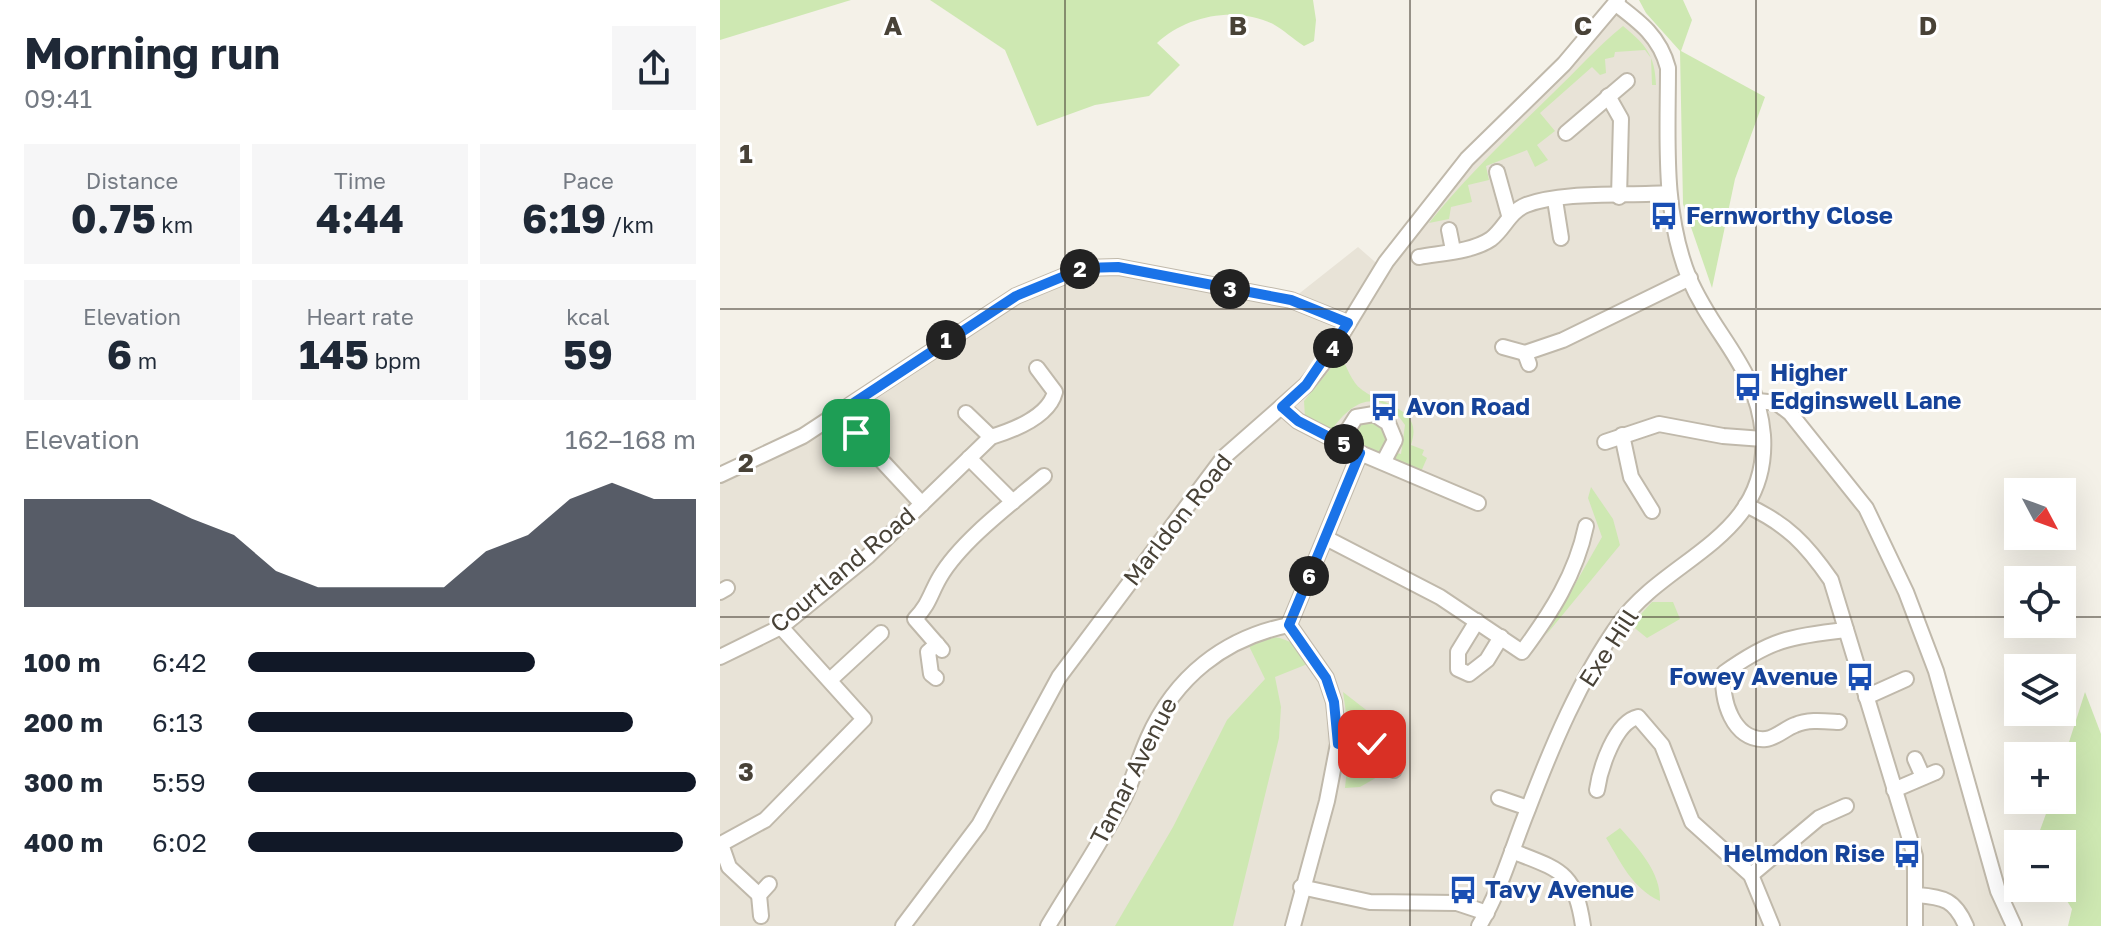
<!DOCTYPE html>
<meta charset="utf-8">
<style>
body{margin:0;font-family:"Golos Text",sans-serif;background:#f6f6f7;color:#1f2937;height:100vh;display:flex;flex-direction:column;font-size:30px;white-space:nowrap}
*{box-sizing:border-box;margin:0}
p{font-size:26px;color:#747a83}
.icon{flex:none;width:44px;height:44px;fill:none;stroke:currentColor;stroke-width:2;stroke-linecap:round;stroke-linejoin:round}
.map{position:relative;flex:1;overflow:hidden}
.drawer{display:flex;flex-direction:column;background:#fff;width:720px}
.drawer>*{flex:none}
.needle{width:52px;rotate:131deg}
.buttons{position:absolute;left:1284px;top:478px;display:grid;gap:16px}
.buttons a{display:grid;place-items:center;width:72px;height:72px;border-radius:0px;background:#fff;box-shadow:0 8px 32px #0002;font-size:40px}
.pin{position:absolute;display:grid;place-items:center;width:68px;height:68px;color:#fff;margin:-34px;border-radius:16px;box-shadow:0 4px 12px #0006}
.km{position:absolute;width:40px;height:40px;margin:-20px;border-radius:50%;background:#222;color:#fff;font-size:22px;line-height:40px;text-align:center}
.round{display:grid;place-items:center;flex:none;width:84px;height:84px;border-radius:0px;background:#f6f6f7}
.overview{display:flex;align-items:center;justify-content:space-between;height:136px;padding:0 24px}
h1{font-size:44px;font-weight:700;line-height:60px}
.stats{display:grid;grid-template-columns:repeat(3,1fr);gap:12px;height:136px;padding:8px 24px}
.stats div{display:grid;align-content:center;border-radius:0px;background:#f6f6f7;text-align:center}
.stats b{font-size:40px;font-weight:700}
.stats small{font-size:22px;font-weight:400}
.stats p{font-size:22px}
.chart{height:224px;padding:16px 24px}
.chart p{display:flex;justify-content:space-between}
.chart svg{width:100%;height:144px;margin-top:8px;fill:#111827;opacity:.7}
ul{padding:0 24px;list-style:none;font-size:26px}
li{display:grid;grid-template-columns:128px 96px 1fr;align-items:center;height:60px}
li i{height:20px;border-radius:10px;background:#111827}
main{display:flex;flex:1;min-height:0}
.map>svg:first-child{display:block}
.residential{fill:#e8e3d7}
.green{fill:#cee8b2}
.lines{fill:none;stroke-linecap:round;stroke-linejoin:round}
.minor-casing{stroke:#c0b9ab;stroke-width:18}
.minor{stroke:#fff;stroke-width:14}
.route-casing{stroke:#fff;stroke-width:16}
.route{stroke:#1a73e8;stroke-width:10}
.grid{fill:none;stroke:#484237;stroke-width:2;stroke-opacity:0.55}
.labels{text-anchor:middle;stroke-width:6;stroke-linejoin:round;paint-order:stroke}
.transit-label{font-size:24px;font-weight:bold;fill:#164399;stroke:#fff;text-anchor:start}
.street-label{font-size:24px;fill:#484237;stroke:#fff}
.grid-label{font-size:26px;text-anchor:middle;font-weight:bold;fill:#484237;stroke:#fff;stroke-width:6;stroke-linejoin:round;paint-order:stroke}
</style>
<main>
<section class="drawer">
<div class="overview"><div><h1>Morning run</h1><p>09:41</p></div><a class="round"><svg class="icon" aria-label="share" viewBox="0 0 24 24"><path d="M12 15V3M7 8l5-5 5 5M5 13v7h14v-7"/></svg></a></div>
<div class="stats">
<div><p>Distance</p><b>0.75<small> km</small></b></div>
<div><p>Time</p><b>4:44</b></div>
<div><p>Pace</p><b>6:19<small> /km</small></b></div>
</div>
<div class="stats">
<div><p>Elevation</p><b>6<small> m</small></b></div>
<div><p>Heart rate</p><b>145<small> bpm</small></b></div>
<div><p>kcal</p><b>59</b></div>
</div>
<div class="chart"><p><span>Elevation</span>162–168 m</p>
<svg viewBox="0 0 160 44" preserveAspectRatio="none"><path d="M0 44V11L10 11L20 11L30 11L40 17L50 22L60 33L70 38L80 38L90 38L100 38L110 27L120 22L130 11L140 6L150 11L160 11V44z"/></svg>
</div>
<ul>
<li><b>100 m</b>6:42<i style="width:64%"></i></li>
<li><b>200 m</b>6:13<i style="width:86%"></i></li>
<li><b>300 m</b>5:59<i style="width:100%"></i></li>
<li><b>400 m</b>6:02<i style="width:97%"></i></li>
</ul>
</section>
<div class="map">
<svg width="1381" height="926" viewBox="0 0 1381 926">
<rect width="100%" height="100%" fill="#f4f1e8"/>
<!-- residential -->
<path class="residential" d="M 896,4 L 943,51 L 958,241 L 1042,423 L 1049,420 L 1049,404 L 1053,404 L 1144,512 L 1194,622 L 1288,926 L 0,926 L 0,475 L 36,461 L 236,334 L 364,268 L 571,300 L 638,247 L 662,268 L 702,214 Z"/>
<!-- green -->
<g class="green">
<path d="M 0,0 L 131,0 L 0,40 Z"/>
<path d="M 210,0 L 593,0 L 596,20 L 594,41 L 584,46 C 573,39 564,30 553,24 C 517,6 466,15 437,43 L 460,65 L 429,96 L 375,105 L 317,126 L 285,50 Z"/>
<path d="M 919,0 L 963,0 L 972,20 L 961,51 L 1045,97 L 1015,179 L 992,288 L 963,204 L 960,51 L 926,13 Z"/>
<path d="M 903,26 C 926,45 935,55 936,85 L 932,85 L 931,58 L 925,50 L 895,52 L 894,57 L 885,59 L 886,73 L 880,75 L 872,67 L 820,113 L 835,131 L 817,145 L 828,160 L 815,167 L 807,150 L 766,166 L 769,180 L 748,185 L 752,202 L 731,207 L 729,219 L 709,223 C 747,176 789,136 832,94 C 856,71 877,47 903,26 Z"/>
<path d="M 621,356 C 626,365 632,383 641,389 C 660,405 705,407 691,445 L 704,450 L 702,455 L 707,458 L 700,474 L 673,459 L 674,452 L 681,454 L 685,425 C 660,387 633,399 611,431 L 585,418 L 584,401 Z"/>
<path d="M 643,414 L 673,430 L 664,461 L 620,442 Z"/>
<path d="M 871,487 L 893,519 L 900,545 L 826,635 L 882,537 L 868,498 Z"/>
<path d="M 932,602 L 953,602 L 960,619 L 927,638 L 911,625 Z"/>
<path d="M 543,636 C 567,637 577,643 590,663 L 555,677 L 561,707 L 559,738 L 513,926 L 395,926 L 453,827 L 507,720 L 545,679 L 527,642 Z"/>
<path d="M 623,692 L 663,723 L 653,738 L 629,734 Z"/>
<path d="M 1365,692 L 1381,734 L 1381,926 L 1348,926 L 1352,909 L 1339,888 L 1342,888 L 1342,844 L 1315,844 L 1331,800 L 1342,800 L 1342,764 Z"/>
<path d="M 629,748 L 653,750 L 667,766 L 666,772 L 640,787 L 625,788 Z"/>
<path d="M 900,828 C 918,848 941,872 940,901 C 912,888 902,864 886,838 Z"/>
</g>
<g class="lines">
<defs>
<g id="minor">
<path d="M 888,96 L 901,119 L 899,197"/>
<path d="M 846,133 L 907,81"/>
<path d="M 777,172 L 789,215"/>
<path d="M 835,200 L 841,238"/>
<path d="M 729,230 L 733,250"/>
<path d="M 699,257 C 720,253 752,252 771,239 C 785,228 789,212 806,205 C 842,191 908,196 948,193"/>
<path d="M 783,347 L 805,353"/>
<path d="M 809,364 L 805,353 L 843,340 L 970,278"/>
<path d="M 1038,401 L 1057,403 L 1070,413 L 1146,508 L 1186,592 L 1216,671 L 1278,891 L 1294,926"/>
<path d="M 562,407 L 578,421 L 640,453 L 758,503"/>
<path d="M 123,410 L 136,433 L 202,504"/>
<path d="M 246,413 L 271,437"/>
<path d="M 902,435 L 911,477 L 932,511"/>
<path d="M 620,442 L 636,417 L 654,414 L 668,423 L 675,440 L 664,461"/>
<path d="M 885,442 L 939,424 L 1003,436 L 1043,439"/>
<path d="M 249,458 L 293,502"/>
<path d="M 0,475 L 83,436 L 296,296 L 364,268 L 398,267 L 571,300 L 628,323"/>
<path d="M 1026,505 C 1067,524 1086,544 1111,580 L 1195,856 L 1195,926"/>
<path d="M 606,538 L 720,597 L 802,652 C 831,613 856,574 866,526"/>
<path d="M 0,592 L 7,588"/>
<path d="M 757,621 L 738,652 L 738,669 L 749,674 L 767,660 L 781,637"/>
<path d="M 222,650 L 195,619 C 210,603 210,594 220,577 C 241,541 292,503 324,476"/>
<path d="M 0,657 L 61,627 L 148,556 L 271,437 C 294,430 329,416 335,392 L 317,368"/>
<path d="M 216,678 L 211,674 L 208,652 L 217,644"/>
<path d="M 110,680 L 161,633"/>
<path d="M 1146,697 L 1186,679"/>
<path d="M 1119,722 C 1104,721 1088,719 1075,725 C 1066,728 1056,738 1046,739 C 1013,742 1000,698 1004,673 C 1050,640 1070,636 1126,630"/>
<path d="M 618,744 C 645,738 662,744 674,770"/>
<path d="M 1195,759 L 1203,777"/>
<path d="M 877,790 C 880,769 895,722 918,717 L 942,745 L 972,822 L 1031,875 L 1052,926"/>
<path d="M 1174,790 L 1216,772"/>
<path d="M 779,798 L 808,808"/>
<path d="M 792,851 C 840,870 855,871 863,926"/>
<path d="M 1031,875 L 1099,818 L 1126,806"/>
<path d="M 581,887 L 650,902 L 737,903 L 767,913"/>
<path d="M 39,895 L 9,867 L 1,844 L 45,820 L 144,719 L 61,627"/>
<path d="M 1197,895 C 1224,897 1235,900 1246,926"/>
<path d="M 41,916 L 39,895 L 49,884"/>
<path d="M 183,926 L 259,825 L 339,677 L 504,457 L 586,385 L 608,357 L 666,262 L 747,159 L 844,64 L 898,0"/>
<path d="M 328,926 C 353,884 381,843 403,800 C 413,780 419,758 428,738 C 455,677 504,638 569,625"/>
<path d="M 573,926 L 607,801 L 618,744 L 614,702 L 606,678 L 569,625 L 640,453"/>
<path d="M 759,926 C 781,890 792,848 808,809 C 832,746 860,679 899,624 C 946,557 1050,539 1043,435 C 1037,366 994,337 969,278 C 942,211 948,138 948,68 C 940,37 920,22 896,4"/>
</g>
</defs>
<!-- minor casing -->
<use href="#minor" class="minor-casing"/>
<!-- minor -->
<use href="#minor" class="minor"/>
</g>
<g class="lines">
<defs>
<path id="route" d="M 136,433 L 123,410 L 296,296 L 364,268 L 398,267 L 571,300 L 628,323 L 586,385 L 562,407 L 578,421 L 640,453 L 569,625 L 606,678 L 614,702 L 618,744 L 640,739 L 652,744"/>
</defs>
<!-- route casing -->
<use href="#route" class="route-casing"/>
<!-- route -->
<use href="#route" class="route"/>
</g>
<!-- grid -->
<path class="grid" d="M 345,0 L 345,926M 690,0 L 690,926M 1036,0 L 1036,926M 0,309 L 1381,309M 0,617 L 1298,617M 1342,617 L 1381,617"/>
<!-- icons -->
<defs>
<symbol id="bus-bare" viewBox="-9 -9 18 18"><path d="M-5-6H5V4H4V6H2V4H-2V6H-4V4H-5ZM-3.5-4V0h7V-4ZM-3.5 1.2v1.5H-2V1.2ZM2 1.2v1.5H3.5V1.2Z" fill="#1a4fb4" stroke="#fff" stroke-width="2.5" paint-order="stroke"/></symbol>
</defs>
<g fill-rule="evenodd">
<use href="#bus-bare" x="924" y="196" width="40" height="40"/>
<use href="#bus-bare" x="1008" y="367" width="40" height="40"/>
<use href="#bus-bare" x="644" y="387" width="40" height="40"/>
<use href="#bus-bare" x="1120" y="657" width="40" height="40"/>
<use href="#bus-bare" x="1167" y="834" width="40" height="40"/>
<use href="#bus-bare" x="723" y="870" width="40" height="40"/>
</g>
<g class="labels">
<!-- transit labels -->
<g class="transit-label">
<text x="966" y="224">Fernworthy Close</text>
<text x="1050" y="381">Higher<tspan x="1050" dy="28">Edginswell Lane</tspan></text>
<text x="686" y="415">Avon Road</text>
<text x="1118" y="685" text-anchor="end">Fowey Avenue</text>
<text x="1165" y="862" text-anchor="end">Helmdon Rise</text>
<text x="765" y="898">Tavy Avenue</text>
</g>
<!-- street labels -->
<g class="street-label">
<text transform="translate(458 520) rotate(-52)" y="8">Marldon Road</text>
<text transform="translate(123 570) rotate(-40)" y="8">Courtland Road</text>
<text transform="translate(889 648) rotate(-57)" y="8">Exe Hill</text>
<text transform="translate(414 771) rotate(-63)" y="8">Tamar Avenue</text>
</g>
</g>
<g class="grid-label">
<text x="173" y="35">A</text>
<text x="518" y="35">B</text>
<text x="863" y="35">C</text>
<text x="1208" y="35">D</text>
<text x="26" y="163">1</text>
<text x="26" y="472">2</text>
<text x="26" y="781">3</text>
</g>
</svg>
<div class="buttons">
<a><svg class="needle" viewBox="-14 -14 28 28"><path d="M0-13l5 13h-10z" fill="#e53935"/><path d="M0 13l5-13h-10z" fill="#747a83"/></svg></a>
<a><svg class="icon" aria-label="locate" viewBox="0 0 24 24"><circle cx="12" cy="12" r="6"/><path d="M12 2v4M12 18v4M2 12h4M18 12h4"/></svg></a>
<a><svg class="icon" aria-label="layers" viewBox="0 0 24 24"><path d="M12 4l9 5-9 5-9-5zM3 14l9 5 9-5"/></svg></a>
<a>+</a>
<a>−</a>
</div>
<div class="pin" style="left:136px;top:433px;background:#1e9e55"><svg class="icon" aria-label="arrive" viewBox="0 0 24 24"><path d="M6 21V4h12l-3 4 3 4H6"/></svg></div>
<div class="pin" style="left:652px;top:744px;background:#d93025"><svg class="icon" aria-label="check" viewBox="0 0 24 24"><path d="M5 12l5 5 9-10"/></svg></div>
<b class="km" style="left:226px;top:340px">1</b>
<b class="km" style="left:360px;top:269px">2</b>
<b class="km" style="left:510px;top:289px">3</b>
<b class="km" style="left:613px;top:348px">4</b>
<b class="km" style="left:624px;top:444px">5</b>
<b class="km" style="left:589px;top:576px">6</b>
</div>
</main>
